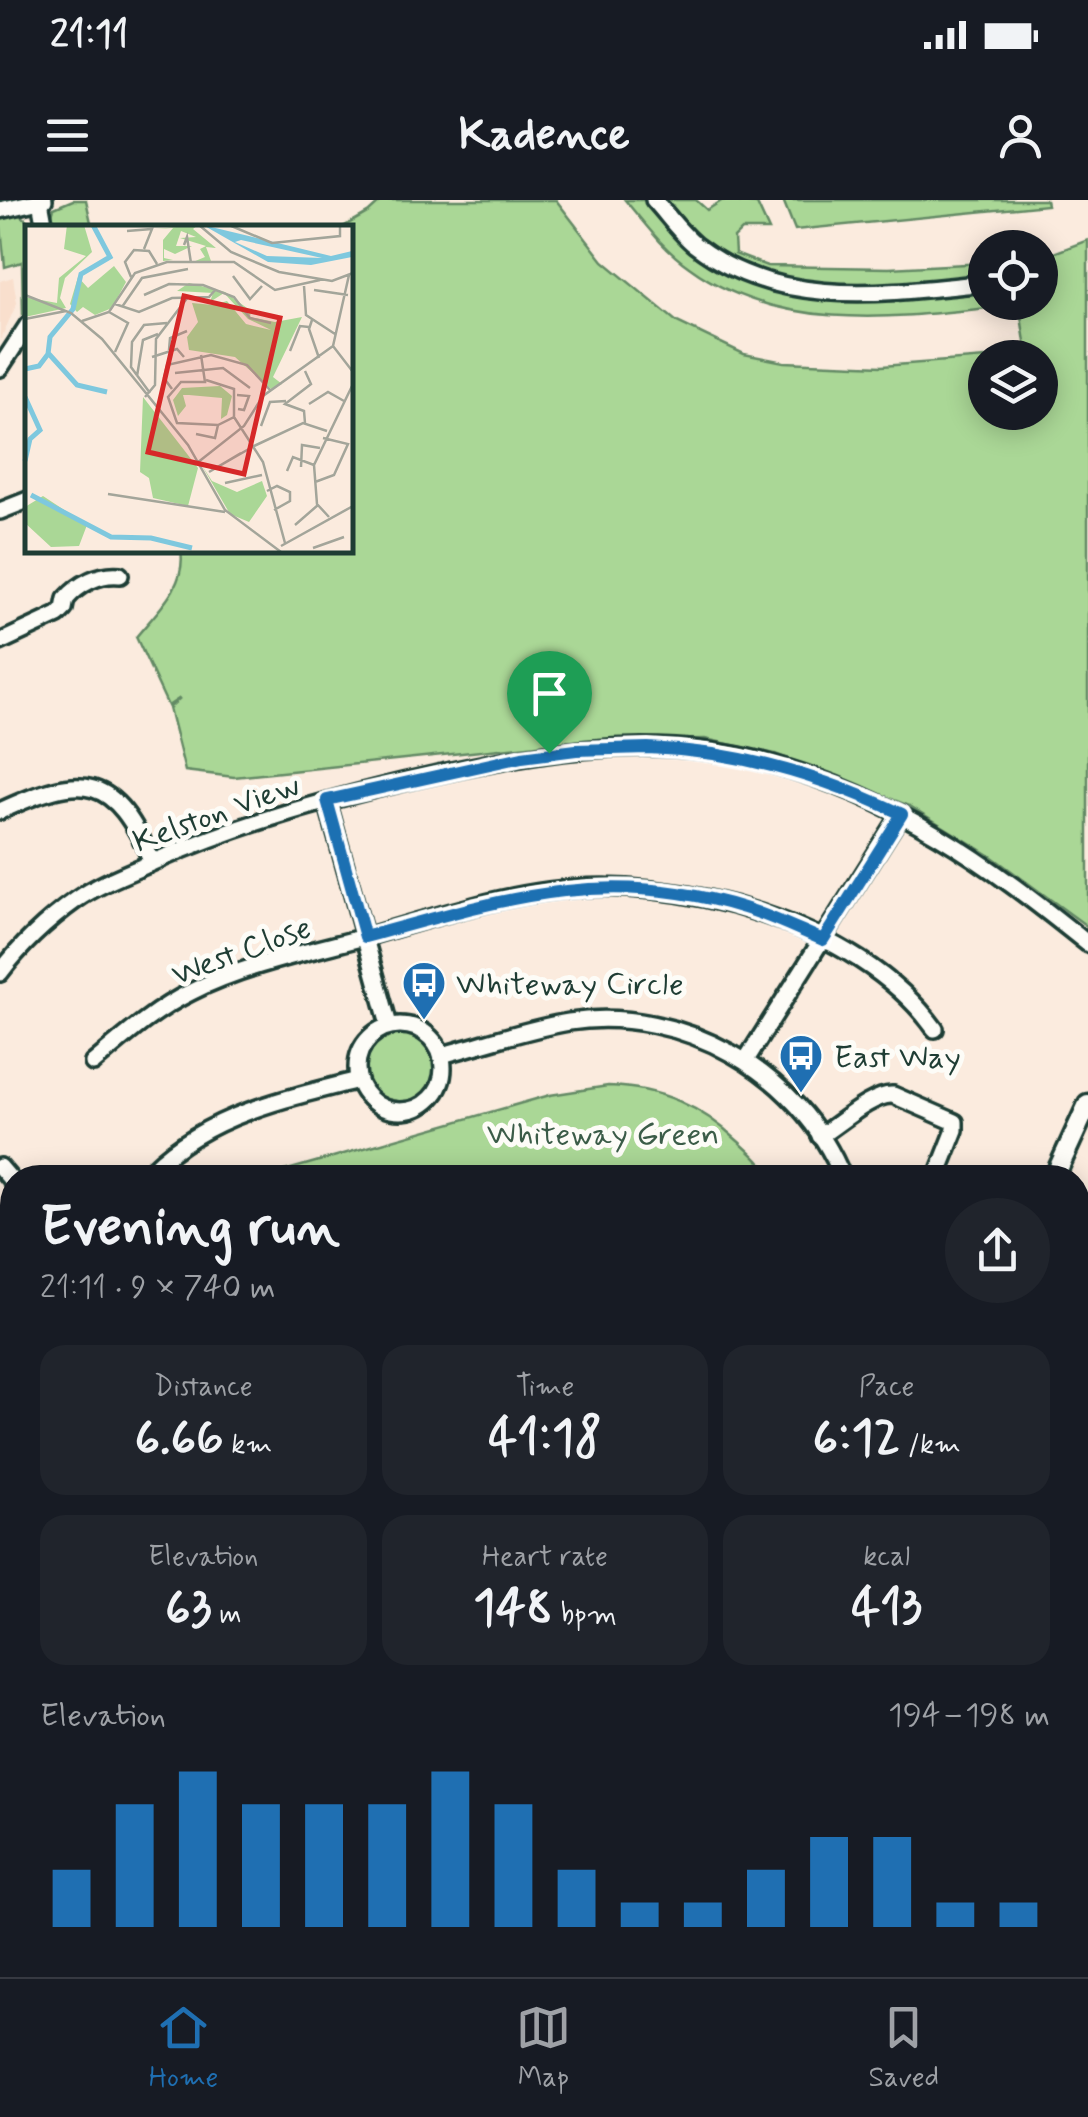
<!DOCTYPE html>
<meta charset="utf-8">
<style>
body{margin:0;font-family:Mynerve,sans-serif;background:#20242c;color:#f1f3f6;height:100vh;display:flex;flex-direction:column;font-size:38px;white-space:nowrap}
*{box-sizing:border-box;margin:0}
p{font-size:32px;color:#9ea1a6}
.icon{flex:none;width:55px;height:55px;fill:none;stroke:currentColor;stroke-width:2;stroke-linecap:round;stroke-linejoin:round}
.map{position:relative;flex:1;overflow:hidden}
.side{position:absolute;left:0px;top:965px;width:1090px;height:812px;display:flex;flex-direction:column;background:#171b24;border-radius:40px 40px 0 0;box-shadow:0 5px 25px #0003}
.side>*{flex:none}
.tools{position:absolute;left:968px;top:30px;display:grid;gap:20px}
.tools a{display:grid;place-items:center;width:90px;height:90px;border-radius:50%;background:#171b24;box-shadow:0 5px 25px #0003;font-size:50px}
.pin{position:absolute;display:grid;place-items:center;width:85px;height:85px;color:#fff;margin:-102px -42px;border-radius:50% 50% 50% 0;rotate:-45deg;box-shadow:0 0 10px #0007}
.pin .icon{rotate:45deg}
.round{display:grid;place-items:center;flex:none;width:105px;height:105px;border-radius:52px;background:#20242c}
.headline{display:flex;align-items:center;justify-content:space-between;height:170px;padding:0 40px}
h1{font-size:55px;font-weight:800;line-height:75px}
.stats{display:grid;grid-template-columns:repeat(3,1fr);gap:15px;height:170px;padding:10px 40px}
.stats div{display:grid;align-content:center;border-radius:25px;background:#20242c;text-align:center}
.stats b{font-size:50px;font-weight:800}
.stats small{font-size:28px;font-weight:400}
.stats p{font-size:28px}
.chart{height:280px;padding:20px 40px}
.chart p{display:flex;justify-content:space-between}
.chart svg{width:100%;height:180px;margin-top:10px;stroke:#1f6fb2;stroke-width:6}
.status{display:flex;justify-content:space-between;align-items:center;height:70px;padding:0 50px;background:#171b24;direction:ltr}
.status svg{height:28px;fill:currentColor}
header{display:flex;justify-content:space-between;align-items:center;height:130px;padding:0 40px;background:#171b24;font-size:45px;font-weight:800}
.tabs{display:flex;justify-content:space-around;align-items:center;height:140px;border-top:2px solid #363941;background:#171b24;font-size:28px;color:#9ea1a6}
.tabs a{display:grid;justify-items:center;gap:5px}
.tabs .active{color:#1f6fb2}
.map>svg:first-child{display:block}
.built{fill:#f9dfcd}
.green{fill:#aad796;stroke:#648a65;stroke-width:2.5}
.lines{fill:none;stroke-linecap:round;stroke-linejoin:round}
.minor-casing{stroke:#1f3d34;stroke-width:22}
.tertiary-casing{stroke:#1f3d34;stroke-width:25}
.minor{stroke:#fdfcf7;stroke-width:15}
.tertiary{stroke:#fdfcf7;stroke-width:18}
.route-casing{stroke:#fff;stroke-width:20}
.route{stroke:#1f6fb2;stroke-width:12}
.labels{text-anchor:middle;stroke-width:10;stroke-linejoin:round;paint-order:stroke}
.street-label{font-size:32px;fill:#1f3d34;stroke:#fdfcf7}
.poi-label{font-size:32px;fill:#1f3d34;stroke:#fdfcf7;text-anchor:start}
.park-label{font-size:32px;fill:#3b5c48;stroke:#fdfcf7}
.inset-river{fill:none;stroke:#7ec8de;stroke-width:5}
.inset-road{fill:none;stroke:#a3a59a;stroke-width:2.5}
.view{fill:#d62828;fill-opacity:0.15;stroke:#d62828;stroke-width:5}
.inset-edge{fill:none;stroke:#1f3d34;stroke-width:5}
</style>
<div class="status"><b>21:11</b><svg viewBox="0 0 49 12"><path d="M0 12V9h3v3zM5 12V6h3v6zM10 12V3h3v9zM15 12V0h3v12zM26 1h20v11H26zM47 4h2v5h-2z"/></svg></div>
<header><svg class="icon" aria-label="menu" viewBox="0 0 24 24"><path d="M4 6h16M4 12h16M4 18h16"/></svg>Kadence<svg class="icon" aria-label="person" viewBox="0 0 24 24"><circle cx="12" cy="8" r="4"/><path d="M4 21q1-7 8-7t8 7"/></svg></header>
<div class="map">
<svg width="1088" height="1777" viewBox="0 0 1088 1777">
<rect width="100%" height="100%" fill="#fbebde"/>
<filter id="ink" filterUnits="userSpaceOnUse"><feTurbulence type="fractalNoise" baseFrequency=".01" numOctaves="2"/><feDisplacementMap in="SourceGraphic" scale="20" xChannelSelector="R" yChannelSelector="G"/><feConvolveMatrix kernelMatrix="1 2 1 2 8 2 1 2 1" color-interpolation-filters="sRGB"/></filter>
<g filter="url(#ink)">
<!-- built -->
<g class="built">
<path d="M 13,77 L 17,103 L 0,141 L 0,81 Z"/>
<path d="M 12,1248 L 12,1318 L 8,1318 L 4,1283 L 0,1283 L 0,1249 Z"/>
<path d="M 1078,1286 L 1088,1286 L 1088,1386 L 1078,1374 Z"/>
</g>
<!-- green -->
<g class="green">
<path d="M 73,0 L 86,0 L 92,27 L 52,27 L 50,20 L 54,8 Z"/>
<path d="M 382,0 L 556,0 L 603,61 L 677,122 L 744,154 L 784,162 L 882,166 L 985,158 L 985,212 L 1040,212 L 1040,158 L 997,157 L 1027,155 L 1019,103 L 1040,102 L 1040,58 L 1088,40 L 1088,727 L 991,656 L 910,606 L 775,554 L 705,539 L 576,541 L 234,577 L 185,571 L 169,508 L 180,498 L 168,506 L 136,437 C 157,411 187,386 181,350 L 350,350 L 350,28 L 343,27 L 369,12 Z"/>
<path d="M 625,0 L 696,0 L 707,10 L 723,0 L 757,4 L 769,30 L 742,30 L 734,38 L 735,54 L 767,66 L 889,68 L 985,63 L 985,102 L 1018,105 C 908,116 784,137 689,67 C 663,49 645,24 625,0 Z"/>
<path d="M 783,0 L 1046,0 L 1047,5 L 795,30 Z"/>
<path d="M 20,14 L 34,27 L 28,28 L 27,117 L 23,115 L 22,62 L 5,67 L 0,18 Z"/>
<path d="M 400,831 L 431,846 C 457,929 339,908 368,852 C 375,839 386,834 400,831 Z"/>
<path d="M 608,886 C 661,888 701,906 738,941 C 750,952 763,963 770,977 L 263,977 L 550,895 Z"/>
<path d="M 0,1361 L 12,1372 L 12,1765 L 530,1765 L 538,1777 L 0,1777 Z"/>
</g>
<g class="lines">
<defs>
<g id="minor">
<path d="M 654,0 C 667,14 680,33 695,45 C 779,110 888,93 985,83"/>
<path d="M 40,1 L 45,28"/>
<path d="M 0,10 L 44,0"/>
<path d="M 0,168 L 28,125"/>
<path d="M 0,311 L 28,300"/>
<path d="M 0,442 L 58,415 L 64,409 L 66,399 C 79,384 99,373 120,375"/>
<path d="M 327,601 L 389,825"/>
<path d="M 0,611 C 84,572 114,574 152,662"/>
<path d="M 0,773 C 21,745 48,720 76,700 C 100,683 131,672 158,660 C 237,625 319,602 403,582 C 522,554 648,530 769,563 C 899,599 985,661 1088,744"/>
<circle cx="400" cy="868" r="43"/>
<path d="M 442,855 C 484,844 526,829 569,822 C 681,805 801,872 843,978"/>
<path d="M 746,860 L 901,614"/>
<path d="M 93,863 C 124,837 154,810 191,792 C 246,764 313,751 372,735 C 431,718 489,699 549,691 C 675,673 858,722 935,829"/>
<path d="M 820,936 C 839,924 874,893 893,895 L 955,922 L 955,930 L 936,978"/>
<path d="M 0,967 L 12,981"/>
<path d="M 144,978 C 200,916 281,900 358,880"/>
<path d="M 0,1126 L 11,1072 L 9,1034 L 12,1026"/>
<path d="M 0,1241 L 11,1239"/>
<path d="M 1078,1400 L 1088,1411"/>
<path d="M 1078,1501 L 1088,1491"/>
<path d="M 1044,1765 L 1051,1777"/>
<path d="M 738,1777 L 750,1765"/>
<path d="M 834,1777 L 846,1765"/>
</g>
<g id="tertiary">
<path d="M 1054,978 L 1088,904"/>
<path d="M 0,1344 L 12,1355"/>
<path d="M 550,1765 L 558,1777"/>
</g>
</defs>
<!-- minor casing -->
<use href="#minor" class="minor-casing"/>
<!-- tertiary casing -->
<use href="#tertiary" class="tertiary-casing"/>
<!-- minor -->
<use href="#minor" class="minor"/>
<!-- tertiary -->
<use href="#tertiary" class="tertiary"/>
</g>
</g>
<g class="lines" filter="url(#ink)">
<defs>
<path id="route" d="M 648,548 C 738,551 821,575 902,614 L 823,740 C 797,729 771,716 744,708 C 605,665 499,700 365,737 L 327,600 L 522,557 L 576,550 Z"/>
</defs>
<!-- route casing -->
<use href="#route" class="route-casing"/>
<!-- route -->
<use href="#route" class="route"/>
</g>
<!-- icons -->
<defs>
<symbol id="bus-pin" viewBox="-11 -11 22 30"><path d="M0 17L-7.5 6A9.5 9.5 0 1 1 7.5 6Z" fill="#1f6fb2" stroke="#fdfcf7"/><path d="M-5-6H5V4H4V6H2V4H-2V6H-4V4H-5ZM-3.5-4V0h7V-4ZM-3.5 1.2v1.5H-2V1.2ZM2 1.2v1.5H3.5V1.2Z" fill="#fff"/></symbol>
</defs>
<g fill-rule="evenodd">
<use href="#bus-pin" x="399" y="758" width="50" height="68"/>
<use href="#bus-pin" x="776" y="831" width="50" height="68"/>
</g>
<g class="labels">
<!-- street labels -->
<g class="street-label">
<text transform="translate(216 612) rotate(-20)" y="11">Kelston View</text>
<text transform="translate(241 750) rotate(-20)" y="11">West Close</text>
</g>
<!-- poi labels -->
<g class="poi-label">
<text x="456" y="794">Whiteway Circle</text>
<text x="834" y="867">East Way</text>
</g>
<!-- park labels -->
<g class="park-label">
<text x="603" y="944">Whiteway Green</text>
</g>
</g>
<!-- overview -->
<g transform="translate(25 25)">
<rect width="328" height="328" fill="#fbebde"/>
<path d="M 42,0 L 59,0 L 67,27 L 40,53 L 35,73 L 41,83 L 0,92 L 0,72 L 32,78 L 34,53 L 61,31 L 39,24 ZM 173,0 L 168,4 L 191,23 L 181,22 L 186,36 L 168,37 L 180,32 L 175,24 L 181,21 L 155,13 L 171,12 L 156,6 L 151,21 L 167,21 L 150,29 L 139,24 L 139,33 L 148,35 L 138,36 L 138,15 L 148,3 L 130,4 ZM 89,41 L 101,57 L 87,83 L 70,90 L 58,82 L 52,87 L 45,79 L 53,52 L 63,63 ZM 164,58 L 200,67 L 226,86 L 225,92 L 250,97 L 277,92 L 248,152 L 257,159 L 246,164 L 210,132 L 164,125 L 162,112 L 173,97 L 167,78 L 188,80 L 202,76 L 221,99 L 246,105 L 223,94 L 199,68 L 185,77 L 188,68 L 152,66 ZM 195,161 L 207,171 L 202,190 L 196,194 L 197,173 L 164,170 L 158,170 L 161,181 L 153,191 L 148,175 L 157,163 ZM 118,172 L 173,243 L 163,281 L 128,273 L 124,253 L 115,247 ZM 176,239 L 187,256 L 212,267 L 237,256 L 242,271 L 224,297 L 205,289 ZM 18,271 L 62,300 L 54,321 L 26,322 L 0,298 L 0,282 Z" fill="#aad796"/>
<path d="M 178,0 L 306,31 L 327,26 L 327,32 L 286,40 L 243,37 ZM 210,17 L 216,15 L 297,33 L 242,31 Z" fill="#7ec8de" fill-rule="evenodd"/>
<path class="inset-river" d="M 24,129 L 52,160 L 82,167M 0,144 L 14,141 L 23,129 L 25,112 L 48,84 L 56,49 L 85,32 L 68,0M 0,172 L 15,205 L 5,214 L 0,236M 6,270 L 86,312 L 126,313 L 167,323"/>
<path class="inset-road" d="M 174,0 L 206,27 L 254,47 L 307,56 L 328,48M 204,0 L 247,18 L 315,11 L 315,0M 102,6 L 127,4 L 119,24M 159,20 L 162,12 L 166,38M 208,51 L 225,74 L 237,61M 106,52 L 100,37 L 109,25 L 124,26 L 132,39M 279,61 L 281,90 L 310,109M 289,65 L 323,70M 0,70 L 46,88 L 77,114 L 163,220 L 200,285 L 256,327M 119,70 L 144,59 L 178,60 L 209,72 L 225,93 L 246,98M 90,79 L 114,87 L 147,73 L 184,72 L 191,64M 97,82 L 117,53 L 163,44M 84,87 L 103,98 L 90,127M 0,94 L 41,86M 287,95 L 284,104 L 294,133M 57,96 L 84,87 L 110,48 L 142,37 L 209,37 L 250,65 L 295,55M 308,121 L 328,147M 144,125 L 145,113 L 162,106M 265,126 L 275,101 L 284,102M 176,130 L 180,157 L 156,157 L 143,172 L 152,198 L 193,200 L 209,192 L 209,164 L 181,155M 127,132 L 152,124 L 159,132M 280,146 L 286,159 L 260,179 L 279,186 L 280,198M 150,148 L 198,143 L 225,163M 112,151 L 118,115 L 133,109M 147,164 L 139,153 L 142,140 L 186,130 L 222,140 L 246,166M 125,168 L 106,142 L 107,117 L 119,100 L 142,98M 212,170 L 224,171 L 219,185 L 213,184M 120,172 L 130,160 L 131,114 L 163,72M 284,179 L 303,167 L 319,176M 209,192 L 238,237 L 260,318M 236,201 L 245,177 L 261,176M 171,209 L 190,213 L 193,200M 229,221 L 278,198 L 302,206M 216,228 L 184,247 L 229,221M 172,238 L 219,201 L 238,171 L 308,121 L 324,50M 276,242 L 277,220 L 295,223M 262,246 L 268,232 L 289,240M 290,257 L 309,250 L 323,219 L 298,213M 200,258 L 237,250M 242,266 L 252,261 L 265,267 L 265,276 L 249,285M 83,269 L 200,287M 304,292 L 292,279 L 289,240 L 328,159M 270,300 L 293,280M 256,321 L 328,281M 288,323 L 319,312"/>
<path class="view" d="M 159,71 L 255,93 L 219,249 L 123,227 Z"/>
<rect width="328" height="328" class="inset-edge"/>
</g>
</svg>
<div class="tools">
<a><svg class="icon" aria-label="locate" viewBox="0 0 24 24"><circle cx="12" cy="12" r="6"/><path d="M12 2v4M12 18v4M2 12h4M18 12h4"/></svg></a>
<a><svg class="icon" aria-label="layers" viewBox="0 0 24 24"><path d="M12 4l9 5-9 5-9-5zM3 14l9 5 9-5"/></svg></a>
</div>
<div class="pin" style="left:549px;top:553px;background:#1e9e55"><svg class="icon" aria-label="arrive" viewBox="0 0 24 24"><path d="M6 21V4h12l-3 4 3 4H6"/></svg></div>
<section class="side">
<div class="headline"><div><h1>Evening run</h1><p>21:11 · 9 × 740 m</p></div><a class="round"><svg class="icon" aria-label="share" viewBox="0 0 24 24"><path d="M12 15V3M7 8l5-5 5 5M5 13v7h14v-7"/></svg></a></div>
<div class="stats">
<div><p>Distance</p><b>6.66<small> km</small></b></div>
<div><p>Time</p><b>41:18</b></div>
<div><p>Pace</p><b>6:12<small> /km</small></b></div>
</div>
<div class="stats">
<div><p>Elevation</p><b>63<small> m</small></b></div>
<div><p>Heart rate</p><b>148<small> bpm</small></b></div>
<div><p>kcal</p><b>413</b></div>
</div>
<div class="chart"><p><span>Elevation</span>194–198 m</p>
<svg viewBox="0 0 160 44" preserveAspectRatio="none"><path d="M5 44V30M15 44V14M25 44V6M35 44V14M45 44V14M55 44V14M65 44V6M75 44V14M85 44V30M95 44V38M105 44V38M115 44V30M125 44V22M135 44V22M145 44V38M155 44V38"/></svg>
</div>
</section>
</div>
<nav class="tabs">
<a class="active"><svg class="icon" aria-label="home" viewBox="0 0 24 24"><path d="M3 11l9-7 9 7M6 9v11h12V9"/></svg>Home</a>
<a><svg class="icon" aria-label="map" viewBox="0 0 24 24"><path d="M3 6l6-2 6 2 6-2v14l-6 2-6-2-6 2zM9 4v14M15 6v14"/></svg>Map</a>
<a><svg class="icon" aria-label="saved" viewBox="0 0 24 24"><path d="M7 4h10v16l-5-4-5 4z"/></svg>Saved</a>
</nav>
